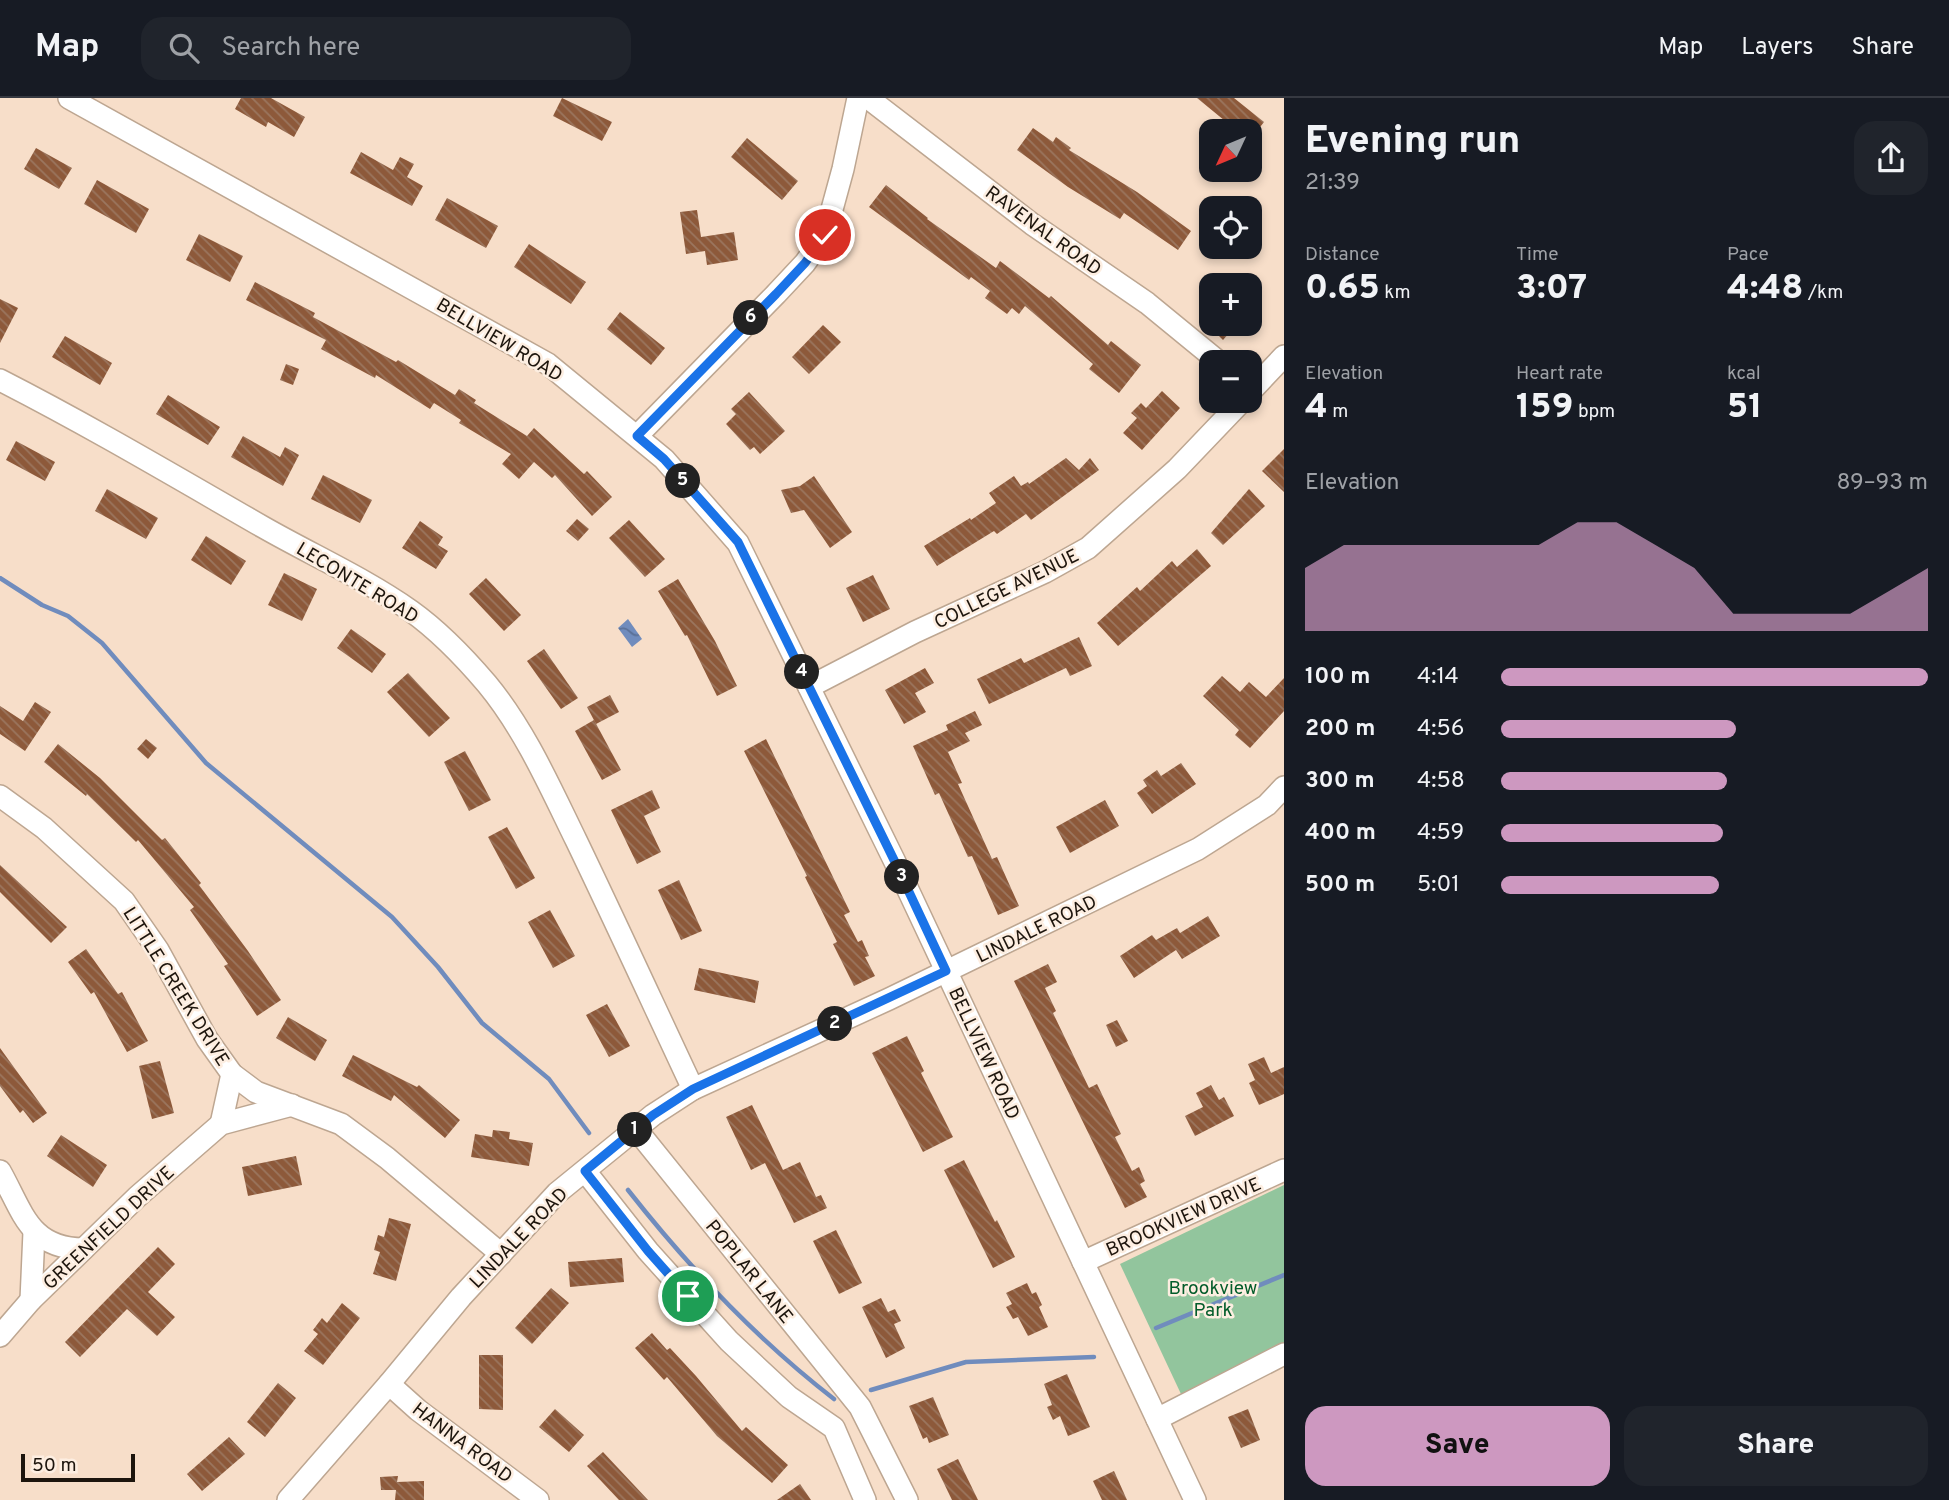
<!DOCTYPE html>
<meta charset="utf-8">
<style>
body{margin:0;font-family:Overpass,sans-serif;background:#20242c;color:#f1f3f6;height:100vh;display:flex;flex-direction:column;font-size:26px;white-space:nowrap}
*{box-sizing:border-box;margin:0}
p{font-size:23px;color:#9ea1a6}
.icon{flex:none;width:38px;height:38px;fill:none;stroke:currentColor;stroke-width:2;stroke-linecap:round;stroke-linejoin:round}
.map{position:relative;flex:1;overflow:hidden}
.panel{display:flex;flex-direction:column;background:#171b24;width:665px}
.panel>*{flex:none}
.needle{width:46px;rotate:226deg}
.tools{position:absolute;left:1199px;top:21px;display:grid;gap:14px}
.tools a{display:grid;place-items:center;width:63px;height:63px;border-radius:14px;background:#171b24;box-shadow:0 4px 10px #0003;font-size:35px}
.scale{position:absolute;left:21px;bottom:18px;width:114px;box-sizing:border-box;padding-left:7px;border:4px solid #1d150d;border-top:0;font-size:19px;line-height:24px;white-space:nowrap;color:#1d150d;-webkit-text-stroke:5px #fdeee1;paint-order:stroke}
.pin{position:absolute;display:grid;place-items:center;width:60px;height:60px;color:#fff;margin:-30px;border:4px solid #fff;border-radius:50%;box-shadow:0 2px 7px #0007}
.km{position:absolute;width:35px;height:35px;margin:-18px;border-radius:50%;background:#222;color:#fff;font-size:19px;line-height:35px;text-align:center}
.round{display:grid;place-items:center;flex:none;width:74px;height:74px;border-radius:21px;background:#20242c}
.overview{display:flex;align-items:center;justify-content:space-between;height:119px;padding:0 21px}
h1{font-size:38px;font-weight:800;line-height:52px}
.stats{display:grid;grid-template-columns:repeat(3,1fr);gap:10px;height:119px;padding:7px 21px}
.stats div{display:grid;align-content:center}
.stats b{font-size:35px;font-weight:800}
.stats small{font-size:19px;font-weight:400}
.stats p{font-size:19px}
.chart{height:196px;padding:14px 21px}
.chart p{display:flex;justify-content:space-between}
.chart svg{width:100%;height:126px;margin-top:7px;fill:#cd98c0;opacity:.7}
.cta{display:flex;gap:14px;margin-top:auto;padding:14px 21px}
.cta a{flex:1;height:80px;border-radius:21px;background:#cd98c0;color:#111;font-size:28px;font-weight:800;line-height:80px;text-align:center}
.cta a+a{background:#20242c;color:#f1f3f6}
ul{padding:0 21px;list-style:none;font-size:23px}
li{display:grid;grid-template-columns:112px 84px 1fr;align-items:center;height:52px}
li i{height:18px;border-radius:9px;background:#cd98c0}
header{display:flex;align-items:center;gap:42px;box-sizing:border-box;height:98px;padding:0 35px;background:#171b24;border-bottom:2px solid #363941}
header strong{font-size:33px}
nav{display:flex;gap:38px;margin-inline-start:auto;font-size:24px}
.search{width:490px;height:63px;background:#20242c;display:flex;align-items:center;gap:18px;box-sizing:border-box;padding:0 24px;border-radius:21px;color:#9ea1a6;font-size:26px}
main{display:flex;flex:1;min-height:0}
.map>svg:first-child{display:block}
.park{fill:#92c59d}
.water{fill:url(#water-waves)}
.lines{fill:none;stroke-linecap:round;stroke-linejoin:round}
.stream{stroke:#708cbd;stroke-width:4.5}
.building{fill:url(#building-back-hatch)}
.minor-casing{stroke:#bda691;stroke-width:24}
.minor{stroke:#fff;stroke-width:21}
.route-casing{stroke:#fff;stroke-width:14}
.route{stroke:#1a73e8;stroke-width:9}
.labels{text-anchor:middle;stroke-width:5;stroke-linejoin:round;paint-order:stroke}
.street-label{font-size:19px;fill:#1d150d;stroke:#fdeee1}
.park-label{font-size:19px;fill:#035c2a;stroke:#fdeee1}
</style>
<header>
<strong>Map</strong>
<div class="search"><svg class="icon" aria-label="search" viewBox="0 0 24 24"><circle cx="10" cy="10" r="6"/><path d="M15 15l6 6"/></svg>Search here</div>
<nav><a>Map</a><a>Layers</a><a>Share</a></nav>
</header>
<main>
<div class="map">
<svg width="1284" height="1402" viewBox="0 0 1284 1402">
<defs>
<pattern id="water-waves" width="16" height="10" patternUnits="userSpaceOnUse" patternTransform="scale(1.75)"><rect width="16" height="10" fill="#708cbd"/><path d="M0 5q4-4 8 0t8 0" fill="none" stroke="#5b7198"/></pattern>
<pattern id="building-back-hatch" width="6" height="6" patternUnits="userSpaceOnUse" patternTransform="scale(1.75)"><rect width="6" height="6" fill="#8d593a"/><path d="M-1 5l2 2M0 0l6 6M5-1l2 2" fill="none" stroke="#9b765f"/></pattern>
</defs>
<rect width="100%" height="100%" fill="#f7dec9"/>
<!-- park -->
<path class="park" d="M 1284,1087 L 1284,1249 L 1181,1296 L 1120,1166 Z"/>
<!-- water -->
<path class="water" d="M 628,521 L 642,541 L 632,549 L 618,530 Z"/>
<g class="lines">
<!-- stream -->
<g class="stream">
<path d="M 0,480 L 42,507 L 68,518 L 102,545 L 206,665 L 392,819 L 438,869 L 482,925 L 549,981 L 589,1035"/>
<path d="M 628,1092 C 687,1167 759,1243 834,1301"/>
<path d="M 1156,1230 L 1284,1177"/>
<path d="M 871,1292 L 966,1264 L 1094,1259"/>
</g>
</g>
<!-- building -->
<g class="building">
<path d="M 241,0 L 271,0 L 305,19 L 294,39 L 268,24 L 266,29 L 235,11 Z"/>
<path d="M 562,0 L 612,24 L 602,43 L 553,18 Z"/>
<path d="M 1197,0 L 1234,0 L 1264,24 L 1257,33 L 1225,33 L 1230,27 Z"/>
<path d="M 1033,30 L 1053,44 L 1056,39 L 1071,50 L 1069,52 L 1137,94 L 1191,133 L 1178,152 L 1124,115 L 1120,121 L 1068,89 L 1017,52 Z"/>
<path d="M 747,40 L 798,83 L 782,102 L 731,59 Z"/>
<path d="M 36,50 L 72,70 L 59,91 L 24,71 Z"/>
<path d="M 361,54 L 393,72 L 400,59 L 414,66 L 407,79 L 423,88 L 412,108 L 350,75 Z"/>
<path d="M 97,82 L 149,111 L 136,135 L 84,106 Z"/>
<path d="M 886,87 L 928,120 L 927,121 L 996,170 L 1000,163 L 1049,200 L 1051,198 L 1108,247 L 1111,243 L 1141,267 L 1119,295 L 1089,271 L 1093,266 L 1025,208 L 1019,216 L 1012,210 L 1007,216 L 985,200 L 990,193 L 971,179 L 969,182 L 869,109 Z"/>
<path d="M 447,100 L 498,128 L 486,150 L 435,122 Z"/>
<path d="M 697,112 L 701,139 L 734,134 L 738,162 L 707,167 L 705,153 L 686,156 L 680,114 Z"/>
<path d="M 199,136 L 243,158 L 230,184 L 186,162 Z"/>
<path d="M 529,146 L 586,184 L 571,206 L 514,169 Z"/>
<path d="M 255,184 L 315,215 L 313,219 L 396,264 L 398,262 L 455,297 L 459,291 L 476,302 L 474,305 L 527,338 L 534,330 L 584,376 L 587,373 L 612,399 L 592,418 L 555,377 L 552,380 L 534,364 L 519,381 L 502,366 L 511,356 L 459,325 L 461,322 L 434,305 L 430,311 L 376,277 L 375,280 L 321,251 L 326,242 L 246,202 Z"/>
<path d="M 0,201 L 18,210 L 0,245 Z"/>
<path d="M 620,214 L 665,250 L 651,267 L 607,231 Z"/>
<path d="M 1221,226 L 1237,226 L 1223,242 L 1214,233 Z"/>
<path d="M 823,227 L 841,244 L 809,276 L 792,259 Z"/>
<path d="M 65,238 L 112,265 L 100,287 L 52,259 Z"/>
<path d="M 286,266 L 299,271 L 293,287 L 280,282 Z"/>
<path d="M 1162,293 L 1180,310 L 1142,352 L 1123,335 L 1137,320 L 1131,315 L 1141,305 L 1146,310 Z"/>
<path d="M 749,294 L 785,333 L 760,356 L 754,349 L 750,352 L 726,326 L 736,316 L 731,311 Z"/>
<path d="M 168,297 L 220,329 L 208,347 L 156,316 Z"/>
<path d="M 243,338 L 280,359 L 285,349 L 299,357 L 283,388 L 231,359 Z"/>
<path d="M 16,343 L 55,364 L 45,383 L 6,362 Z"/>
<path d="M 1284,351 L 1284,394 L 1262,373 Z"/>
<path d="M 1066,360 L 1079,372 L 1090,360 L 1099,372 L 1031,422 L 1026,416 L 997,436 L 994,433 L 937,468 L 924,448 L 970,420 L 971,422 L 996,405 L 989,395 L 1014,378 L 1021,388 L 1028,384 L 1029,386 Z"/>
<path d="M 323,377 L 372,402 L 360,425 L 311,401 Z"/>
<path d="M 814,378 L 852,434 L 830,450 L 804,412 L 791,415 L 781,392 L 800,388 Z"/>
<path d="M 107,391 L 158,420 L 146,441 L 95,413 Z"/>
<path d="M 1249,391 L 1265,408 L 1223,447 L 1211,435 Z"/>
<path d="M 577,421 L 589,431 L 578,443 L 566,433 Z"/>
<path d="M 629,422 L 665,461 L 645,479 L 609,440 Z"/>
<path d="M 420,423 L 443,439 L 438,447 L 448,453 L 436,471 L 402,450 Z"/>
<path d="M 206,438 L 246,463 L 231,487 L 191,462 Z"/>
<path d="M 1197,451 L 1211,468 L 1118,548 L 1097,525 L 1137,489 L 1140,493 L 1172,463 L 1177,469 Z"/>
<path d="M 284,475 L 317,491 L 302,523 L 268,507 Z"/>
<path d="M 873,477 L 890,511 L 863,524 L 846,490 Z"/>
<path d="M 486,480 L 521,517 L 504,533 L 469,496 Z"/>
<path d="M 678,481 L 715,543 L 737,588 L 717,598 L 687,537 L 685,538 L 658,493 Z"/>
<path d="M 351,531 L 386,556 L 372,575 L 337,550 Z"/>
<path d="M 1079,539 L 1092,568 L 1070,578 L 1066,570 L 989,606 L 977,581 L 1021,560 L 1024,565 Z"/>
<path d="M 544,551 L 578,600 L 561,611 L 527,563 Z"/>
<path d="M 925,570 L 934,585 L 915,595 L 926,614 L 904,626 L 885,592 Z"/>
<path d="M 408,575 L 450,620 L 429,639 L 387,594 Z"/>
<path d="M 1222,578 L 1240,594 L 1249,584 L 1266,599 L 1284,580 L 1284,613 L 1250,650 L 1235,637 L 1239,632 L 1203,598 Z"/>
<path d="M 610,597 L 619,614 L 596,626 L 587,609 Z"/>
<path d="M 35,604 L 51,614 L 25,653 L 0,636 L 0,608 L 23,623 Z"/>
<path d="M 975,613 L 982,627 L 965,635 L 970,643 L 948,654 L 962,685 L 958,686 L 992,761 L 997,759 L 1019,808 L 998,817 L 972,758 L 968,759 L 939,695 L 935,697 L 913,648 L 948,632 L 946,627 Z"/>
<path d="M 594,622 L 621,672 L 602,682 L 575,633 Z"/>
<path d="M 146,641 L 157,650 L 148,661 L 137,651 Z"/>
<path d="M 766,641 L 850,814 L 844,817 L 858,844 L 862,842 L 869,858 L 865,859 L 875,878 L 854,888 L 833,846 L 837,844 L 805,779 L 807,778 L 744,653 Z"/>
<path d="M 58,646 L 100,680 L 162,742 L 165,740 L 201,785 L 199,787 L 248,853 L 281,902 L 257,918 L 224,868 L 228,866 L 190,812 L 194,809 L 138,742 L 136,744 L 87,696 L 86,698 L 44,664 Z"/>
<path d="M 465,653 L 491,702 L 469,713 L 444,664 Z"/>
<path d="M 1181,665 L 1196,686 L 1152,716 L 1137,695 L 1147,688 L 1143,682 L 1157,672 L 1161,678 Z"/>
<path d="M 652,692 L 660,710 L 644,718 L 661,754 L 637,766 L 611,712 Z"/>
<path d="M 1105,702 L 1119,728 L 1070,755 L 1056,729 Z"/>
<path d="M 507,729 L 535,780 L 516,791 L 488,739 Z"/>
<path d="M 0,767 L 67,829 L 51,845 L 0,794 Z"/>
<path d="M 679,782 L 702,833 L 681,842 L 658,792 Z"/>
<path d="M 550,812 L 575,858 L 553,870 L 528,824 Z"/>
<path d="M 1208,818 L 1220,838 L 1182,861 L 1176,852 L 1134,880 L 1120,858 L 1152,837 L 1156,842 L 1177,830 L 1180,835 Z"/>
<path d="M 86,851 L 118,896 L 122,894 L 148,943 L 127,954 L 94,894 L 91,896 L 68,864 Z"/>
<path d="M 1048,866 L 1057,884 L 1045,890 L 1056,913 L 1053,915 L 1089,990 L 1097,986 L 1121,1036 L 1115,1039 L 1132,1073 L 1139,1069 L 1145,1083 L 1140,1086 L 1147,1099 L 1125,1110 L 1014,883 Z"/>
<path d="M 699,870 L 759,883 L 755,905 L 694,892 Z"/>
<path d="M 607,906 L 630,948 L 609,959 L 586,917 Z"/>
<path d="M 288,919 L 327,942 L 315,963 L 276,940 Z"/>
<path d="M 1117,922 L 1128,943 L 1116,949 L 1106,927 Z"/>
<path d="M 907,938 L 924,973 L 921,975 L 953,1039 L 923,1054 L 872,955 Z"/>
<path d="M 0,950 L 47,1015 L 33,1025 L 23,1012 L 20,1015 L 0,988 Z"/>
<path d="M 353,957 L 417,989 L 419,987 L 460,1022 L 445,1040 L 394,997 L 391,1003 L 342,978 Z"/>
<path d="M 1264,959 L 1271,975 L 1284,969 L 1284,996 L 1259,1007 L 1249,985 L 1255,982 L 1248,966 Z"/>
<path d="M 160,963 L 174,1015 L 152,1021 L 139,968 Z"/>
<path d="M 1211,987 L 1219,1002 L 1224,999 L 1234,1018 L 1195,1038 L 1185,1018 L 1203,1009 L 1196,995 Z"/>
<path d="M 752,1007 L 783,1072 L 800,1064 L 816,1099 L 821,1097 L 827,1110 L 794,1125 L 765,1065 L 751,1072 L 726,1019 Z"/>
<path d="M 493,1032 L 510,1034 L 509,1041 L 533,1045 L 529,1068 L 471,1059 L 475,1036 L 492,1039 Z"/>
<path d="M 61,1037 L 107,1067 L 93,1089 L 47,1058 Z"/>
<path d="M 296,1058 L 302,1087 L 248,1098 L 242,1069 Z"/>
<path d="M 964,1062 L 995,1124 L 997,1122 L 1015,1159 L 993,1170 L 944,1072 Z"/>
<path d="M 389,1120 L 411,1126 L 396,1183 L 373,1176 L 380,1154 L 374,1152 L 378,1137 L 384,1139 Z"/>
<path d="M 836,1132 L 862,1185 L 839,1196 L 813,1143 Z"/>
<path d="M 158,1149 L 175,1166 L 148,1194 L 175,1219 L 157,1238 L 127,1211 L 80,1259 L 65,1244 Z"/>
<path d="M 622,1160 L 624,1184 L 570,1189 L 568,1164 Z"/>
<path d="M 1027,1185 L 1032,1196 L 1036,1194 L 1042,1207 L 1039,1209 L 1048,1229 L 1028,1238 L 1018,1219 L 1013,1221 L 1006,1209 L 1012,1206 L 1006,1195 Z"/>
<path d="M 551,1190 L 569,1205 L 532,1246 L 515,1230 Z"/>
<path d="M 881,1200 L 888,1214 L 895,1211 L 901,1223 L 894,1226 L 905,1250 L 886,1260 L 862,1209 Z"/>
<path d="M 342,1205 L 360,1220 L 323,1267 L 304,1253 L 318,1236 L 313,1232 L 322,1220 L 327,1225 Z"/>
<path d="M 652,1235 L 667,1252 L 670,1250 L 696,1278 L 742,1333 L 746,1329 L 788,1367 L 772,1385 L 717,1338 L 667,1279 L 664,1282 L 635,1250 Z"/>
<path d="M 479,1257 L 503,1257 L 503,1312 L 479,1311 Z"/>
<path d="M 1067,1276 L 1090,1329 L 1068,1338 L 1060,1318 L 1053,1322 L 1047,1309 L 1052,1307 L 1044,1286 Z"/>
<path d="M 278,1285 L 296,1300 L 265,1339 L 247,1324 Z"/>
<path d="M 933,1299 L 949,1337 L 929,1345 L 927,1339 L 923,1341 L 909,1308 Z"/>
<path d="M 555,1311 L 584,1337 L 569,1354 L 539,1329 Z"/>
<path d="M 1248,1311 L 1260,1342 L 1241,1350 L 1228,1319 Z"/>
<path d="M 229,1339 L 245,1356 L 202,1393 L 187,1376 Z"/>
<path d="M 603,1354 L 648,1402 L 619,1402 L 587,1368 Z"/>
<path d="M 958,1361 L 978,1402 L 952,1402 L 937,1371 Z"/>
<path d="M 1114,1373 L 1127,1402 L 1102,1402 L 1093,1383 Z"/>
<path d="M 398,1378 L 397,1384 L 424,1383 L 424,1402 L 395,1402 L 396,1392 L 381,1392 L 380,1379 Z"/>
<path d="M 800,1386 L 811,1402 L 777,1402 Z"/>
</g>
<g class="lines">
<defs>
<g id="minor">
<path d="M 69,0 L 548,266 L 664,361 L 738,445 L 894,762 L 1195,1402"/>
<path d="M 868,0 L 1032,126 L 1147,205 L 1219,264"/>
<path d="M 0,282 C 90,328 176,379 263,429 C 312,457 364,480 411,513 C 439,533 464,559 487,586 C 525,632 550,689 576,742 C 616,825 654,908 693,991"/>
<path d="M 1250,294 L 1284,258"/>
<path d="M 637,338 L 776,196 L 805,165 L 825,137 L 843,71 L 858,0"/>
<path d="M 809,589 L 915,534 L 1045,474 L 1088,450 L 1177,371 L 1242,303"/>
<path d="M 0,698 L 44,730 L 124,803 L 158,852 L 207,941 L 232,976 L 256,994 L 341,1026 L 387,1060 L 501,1156"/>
<path d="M 221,1026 L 232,976"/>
<path d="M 636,1031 L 860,1309 L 907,1402"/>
<path d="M 0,1073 C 23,1114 29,1150 83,1151"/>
<path d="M 585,1073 L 648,1153 L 729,1243 L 789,1299 L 834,1330 L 865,1402"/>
<path d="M 1083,1164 L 1284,1072"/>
<path d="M 31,1202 L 34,1134"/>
<path d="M 0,1238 L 31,1202 L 137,1099 L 221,1026 L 292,1007"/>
<path d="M 389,1286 L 418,1312 L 538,1402"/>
<path d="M 1157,1321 L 1284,1256"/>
<path d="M 288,1402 L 389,1286 L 461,1199 L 557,1095 L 653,1017 L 693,991 L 889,901 L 1198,751 L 1267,707 L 1284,689"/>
</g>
</defs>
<!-- minor casing -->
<use href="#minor" class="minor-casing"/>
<!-- minor -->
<use href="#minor" class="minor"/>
</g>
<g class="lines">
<defs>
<path id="route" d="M 688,1198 L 648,1153 L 585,1073 L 653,1017 L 693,991 L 946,873 L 894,762 L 738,444 L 664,361 L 637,338 L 776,196 L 805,165 L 825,137"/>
</defs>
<!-- route casing -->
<use href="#route" class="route-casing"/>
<!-- route -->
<use href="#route" class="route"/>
</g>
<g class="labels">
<!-- street labels -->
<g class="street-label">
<text transform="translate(1044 132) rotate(36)" y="7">RAVENAL ROAD</text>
<text transform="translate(500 241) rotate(31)" y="7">BELLVIEW ROAD</text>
<text transform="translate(358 484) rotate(31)" y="7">LECONTE ROAD</text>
<text transform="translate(1006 490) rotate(-26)" y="7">COLLEGE AVENUE</text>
<text transform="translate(1036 830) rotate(-26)" y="7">LINDALE ROAD</text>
<text transform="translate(177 888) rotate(58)" y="7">LITTLE CREEK DRIVE</text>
<text transform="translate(985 955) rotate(65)" y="7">BELLVIEW ROAD</text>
<text transform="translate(1183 1118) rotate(-24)" y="7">BROOKVIEW DRIVE</text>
<text transform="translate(108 1129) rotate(-43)" y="7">GREENFIELD DRIVE</text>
<text transform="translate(518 1139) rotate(-46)" y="7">LINDALE ROAD</text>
<text transform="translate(750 1173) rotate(51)" y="7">POPLAR LANE</text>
<text transform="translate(463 1344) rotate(37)" y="7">HANNA ROAD</text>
</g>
<!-- park labels -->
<g class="park-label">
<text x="1213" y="1196">Brookview<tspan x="1213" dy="22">Park</tspan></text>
</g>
</g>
</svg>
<div class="tools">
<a><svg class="needle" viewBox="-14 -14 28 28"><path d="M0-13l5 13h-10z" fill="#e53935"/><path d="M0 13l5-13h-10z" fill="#9ea1a6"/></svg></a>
<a><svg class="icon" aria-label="locate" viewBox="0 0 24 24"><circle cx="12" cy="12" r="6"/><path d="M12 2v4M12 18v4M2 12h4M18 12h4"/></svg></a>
<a>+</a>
<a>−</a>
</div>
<div class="scale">50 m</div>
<div class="pin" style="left:688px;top:1198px;background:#1e9e55"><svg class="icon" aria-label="arrive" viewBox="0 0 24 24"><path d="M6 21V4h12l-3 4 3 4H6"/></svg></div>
<div class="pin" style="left:825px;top:137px;background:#d93025"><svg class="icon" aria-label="check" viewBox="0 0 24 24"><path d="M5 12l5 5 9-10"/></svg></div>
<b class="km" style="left:635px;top:1032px">1</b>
<b class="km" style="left:835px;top:926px">2</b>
<b class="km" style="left:902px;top:779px">3</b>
<b class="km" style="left:802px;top:574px">4</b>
<b class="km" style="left:683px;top:383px">5</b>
<b class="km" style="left:751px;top:220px">6</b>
</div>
<section class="panel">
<div class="overview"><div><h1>Evening run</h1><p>21:39</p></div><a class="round"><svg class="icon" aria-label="share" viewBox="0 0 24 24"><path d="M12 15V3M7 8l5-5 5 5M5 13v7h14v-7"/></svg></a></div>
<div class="stats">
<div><p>Distance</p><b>0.65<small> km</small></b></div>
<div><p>Time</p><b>3:07</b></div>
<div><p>Pace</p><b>4:48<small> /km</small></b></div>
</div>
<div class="stats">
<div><p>Elevation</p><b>4<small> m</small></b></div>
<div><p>Heart rate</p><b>159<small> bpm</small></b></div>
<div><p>kcal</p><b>51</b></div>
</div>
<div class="chart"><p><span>Elevation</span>89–93 m</p>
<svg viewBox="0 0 160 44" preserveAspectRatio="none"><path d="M0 44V22L10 14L20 14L30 14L40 14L50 14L60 14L70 6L80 6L90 14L100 22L110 38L120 38L130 38L140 38L150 30L160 22V44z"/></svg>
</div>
<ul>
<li><b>100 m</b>4:14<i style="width:100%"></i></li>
<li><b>200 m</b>4:56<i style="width:55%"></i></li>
<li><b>300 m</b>4:58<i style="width:53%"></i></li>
<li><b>400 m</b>4:59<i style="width:52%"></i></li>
<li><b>500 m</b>5:01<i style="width:51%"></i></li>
</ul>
<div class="cta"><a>Save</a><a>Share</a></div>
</section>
</main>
